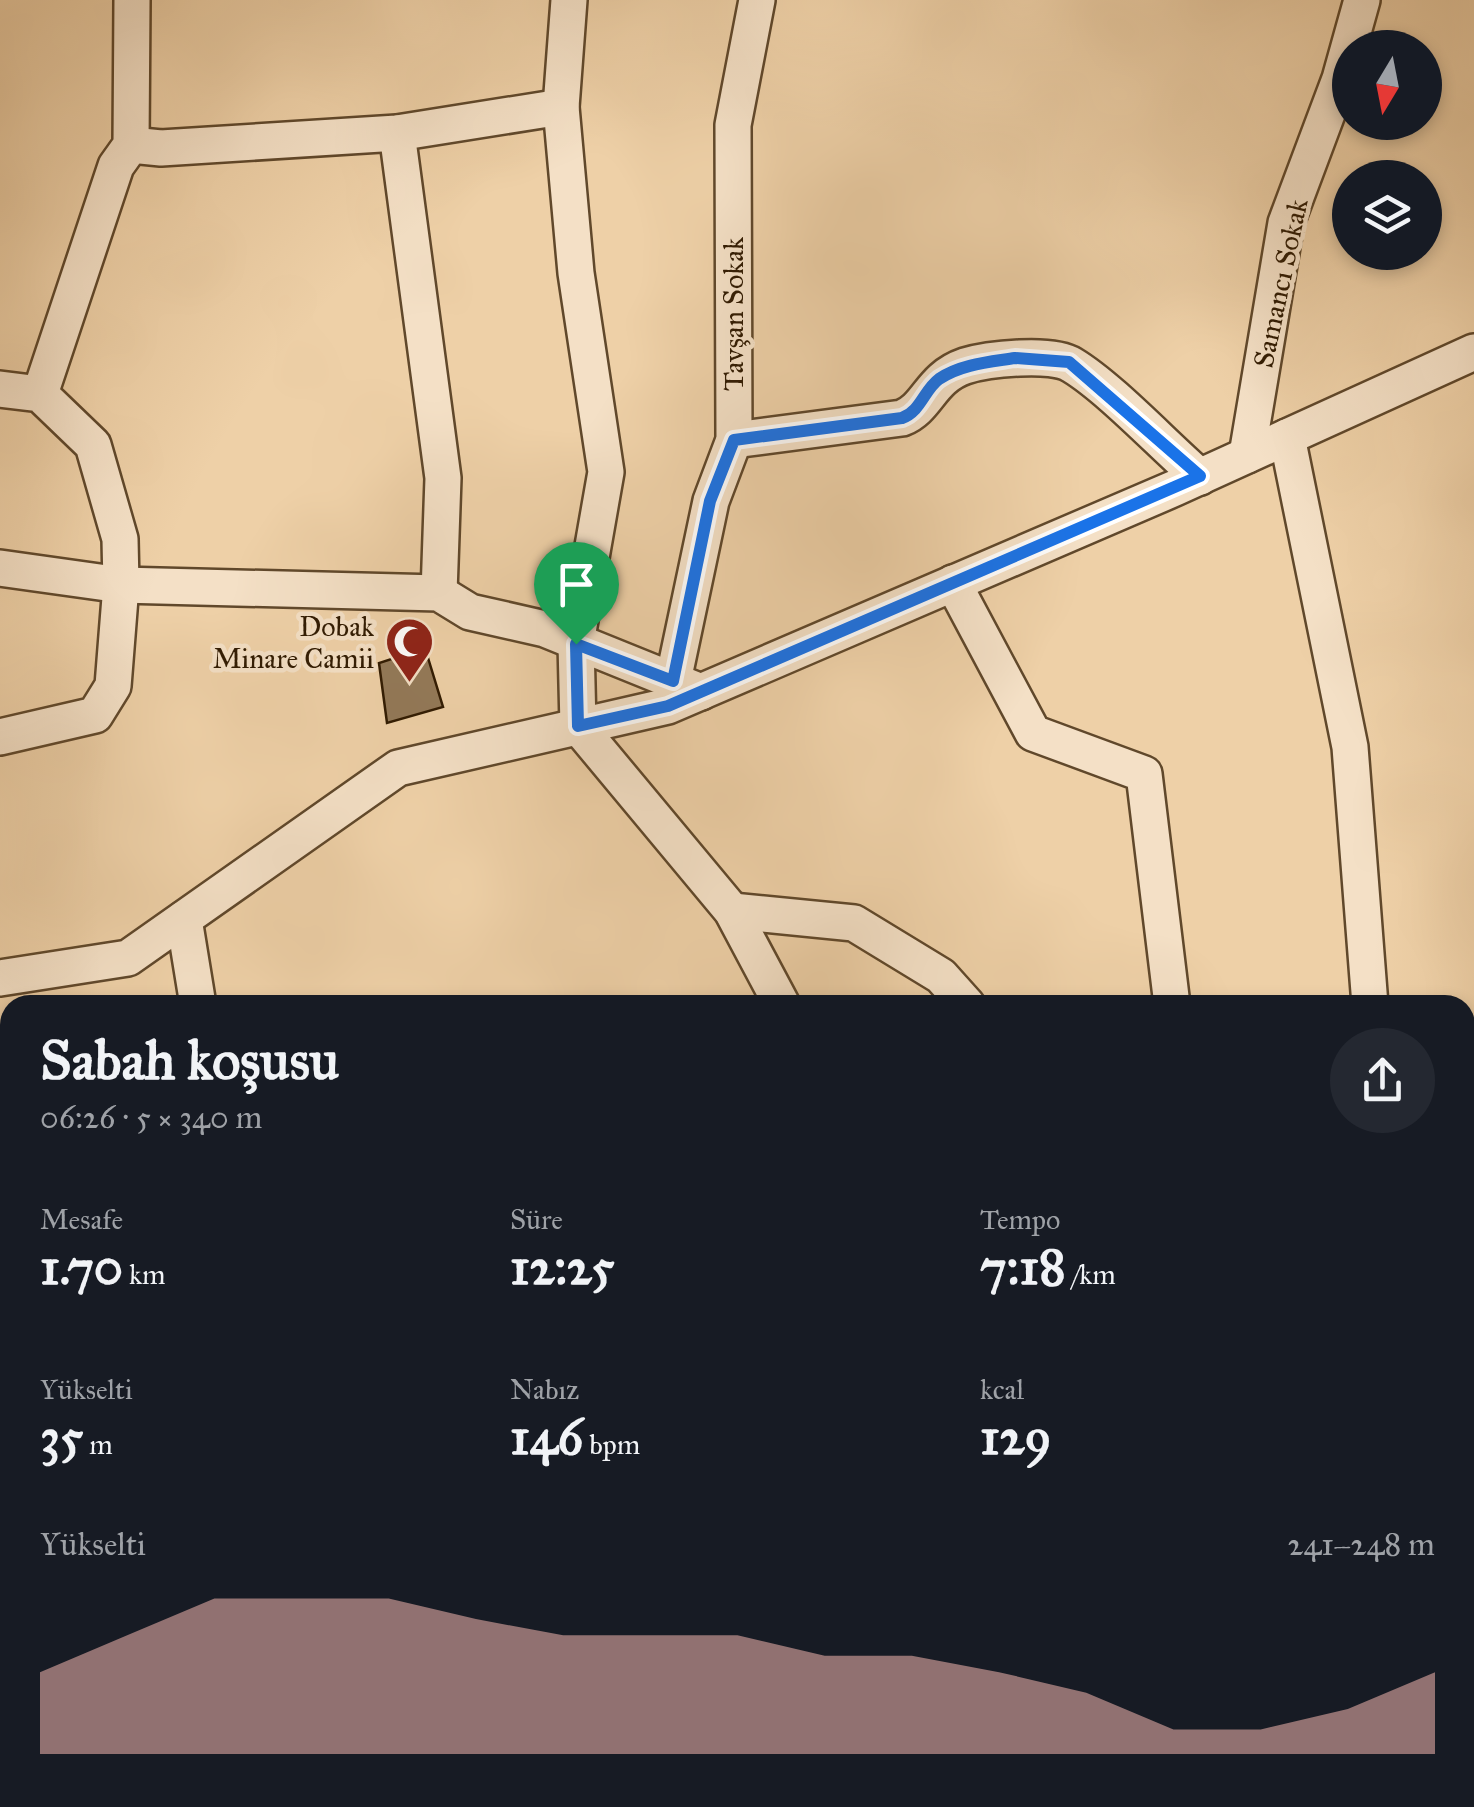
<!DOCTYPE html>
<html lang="tr">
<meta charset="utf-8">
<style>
body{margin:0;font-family:"IM FELL Great Primer",serif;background:#242831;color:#f1f3f6;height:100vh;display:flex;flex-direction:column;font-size:38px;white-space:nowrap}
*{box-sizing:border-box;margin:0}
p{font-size:32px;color:#9ea1a6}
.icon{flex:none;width:55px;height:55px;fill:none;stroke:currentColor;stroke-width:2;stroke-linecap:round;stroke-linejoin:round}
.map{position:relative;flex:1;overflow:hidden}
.sheet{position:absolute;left:0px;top:995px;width:1475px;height:812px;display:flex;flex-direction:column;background:#171b24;border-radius:30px 30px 0 0;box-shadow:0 5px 15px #0003}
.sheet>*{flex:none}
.needle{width:65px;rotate:190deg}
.fabs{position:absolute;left:1332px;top:30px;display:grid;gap:20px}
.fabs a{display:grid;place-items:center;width:110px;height:110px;border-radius:50%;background:#171b24;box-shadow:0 5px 15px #0003;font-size:50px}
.pin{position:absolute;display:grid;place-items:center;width:85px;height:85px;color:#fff;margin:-102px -42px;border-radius:50% 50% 50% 0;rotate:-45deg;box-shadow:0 0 10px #0007}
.pin .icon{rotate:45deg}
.round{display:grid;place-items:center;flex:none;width:105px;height:105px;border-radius:52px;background:#242831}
.headline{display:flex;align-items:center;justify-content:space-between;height:170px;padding:0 40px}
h1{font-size:55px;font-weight:800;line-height:75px}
.stats{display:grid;grid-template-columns:repeat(3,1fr);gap:15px;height:170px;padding:10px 40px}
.stats div{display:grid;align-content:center}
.stats b{font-size:50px;font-weight:800}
.stats small{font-size:28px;font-weight:400}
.stats p{font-size:28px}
.chart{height:280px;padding:20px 40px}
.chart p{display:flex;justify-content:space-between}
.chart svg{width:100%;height:180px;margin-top:10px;fill:#c59692;opacity:.7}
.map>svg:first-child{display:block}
.building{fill:#937958;stroke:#311b02;stroke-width:2.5}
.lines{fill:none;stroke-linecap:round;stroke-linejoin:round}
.minor-casing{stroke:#60482b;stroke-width:40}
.minor{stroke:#f4e0c6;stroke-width:35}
.route-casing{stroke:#fff;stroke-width:20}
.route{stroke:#1a73e8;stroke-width:12}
.labels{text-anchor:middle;stroke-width:9;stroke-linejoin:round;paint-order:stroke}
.street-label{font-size:28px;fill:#311b02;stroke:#f4e0c6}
.poi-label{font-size:28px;fill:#311b02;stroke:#f4e0c6;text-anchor:end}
</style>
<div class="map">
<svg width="1474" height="1807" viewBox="0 0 1474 1807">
<rect width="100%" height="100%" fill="#eed0a7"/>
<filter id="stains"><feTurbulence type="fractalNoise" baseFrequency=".002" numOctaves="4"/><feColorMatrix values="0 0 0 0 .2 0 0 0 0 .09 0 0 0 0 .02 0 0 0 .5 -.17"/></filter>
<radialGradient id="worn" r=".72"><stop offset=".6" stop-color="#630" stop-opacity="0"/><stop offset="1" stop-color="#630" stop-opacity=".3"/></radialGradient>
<!-- building -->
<path class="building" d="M 425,648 L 443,707 L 387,723 L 379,663 Z"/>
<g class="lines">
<defs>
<g id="minor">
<path d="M 569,0 L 561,107 L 576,273 L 606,472 L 576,643 L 578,726 L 732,911 L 782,1005"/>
<path d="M 397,133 L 443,478 L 439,593"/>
<path d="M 131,145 L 161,148 L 397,133 L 561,107"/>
<path d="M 0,389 L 40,394 L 93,445 L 120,539 L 121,585 L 113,686 L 95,715 L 0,737"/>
<path d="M 40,394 L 116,166 L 131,145 L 132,0"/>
<path d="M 1287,437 L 1350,747 L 1370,1005"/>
<path d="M 734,440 L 902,418 C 928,408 930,378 965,366 C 988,359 1052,352 1072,365 C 1110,388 1163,445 1200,477"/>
<path d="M 1247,455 L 1286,223 L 1340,79 L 1362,0"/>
<path d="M 0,568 L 121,585 L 439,593 L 470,612 L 545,629 L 701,692"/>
<path d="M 953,583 L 1033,733 L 1144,774 L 1172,1005"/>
<path d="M 673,681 L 711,501 L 734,440 L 733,125 L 757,0"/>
<path d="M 732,911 L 854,923 L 941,976 L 967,1005"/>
<path d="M 184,919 L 198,1005"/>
<path d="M 0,978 L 128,958 L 398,768 L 668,706 L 1175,488 L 1474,352"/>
<path d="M 0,1283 L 10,1294"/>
<path d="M 1465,1351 L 1474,1352"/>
<path d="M 0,1387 L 10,1375"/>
<path d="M 0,1506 L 10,1509"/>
<path d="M 1465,1721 L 1474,1723"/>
<path d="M 376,1798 L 386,1807"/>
<path d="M 771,1798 L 791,1807"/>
<path d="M 150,1807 L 154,1798"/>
<path d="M 735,1807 L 739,1798"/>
<path d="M 871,1807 L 874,1798"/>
</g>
</defs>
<!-- minor casing -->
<use href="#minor" class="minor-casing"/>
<!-- minor -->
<use href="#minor" class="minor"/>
</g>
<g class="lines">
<defs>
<path id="route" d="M 1015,358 L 1069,362 L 1200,476 L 668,706 L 578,726 L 576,644 L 673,681 L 710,501 L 734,440 L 902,418 C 921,411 924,390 939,379 C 961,364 990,362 1015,358 Z"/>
</defs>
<!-- route casing -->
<use href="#route" class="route-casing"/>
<!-- route -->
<use href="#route" class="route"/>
</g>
<!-- icons -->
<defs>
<symbol id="mosque-pin" viewBox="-11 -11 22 30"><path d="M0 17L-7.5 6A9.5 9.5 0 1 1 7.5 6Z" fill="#8f2418" stroke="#f4e0c6"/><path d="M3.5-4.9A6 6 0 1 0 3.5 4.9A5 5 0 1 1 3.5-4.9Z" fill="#fff"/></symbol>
</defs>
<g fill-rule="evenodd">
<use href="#mosque-pin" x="382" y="614" width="55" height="75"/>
</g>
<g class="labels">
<!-- street labels -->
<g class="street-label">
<text transform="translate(1280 283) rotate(-78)" y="10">Samancı Sokak</text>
<text transform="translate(733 314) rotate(-90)" y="10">Tavşan Sokak</text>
</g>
<!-- poi labels -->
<g class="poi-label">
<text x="374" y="636">Dobak<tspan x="374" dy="32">Minare Camii</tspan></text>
</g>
</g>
<rect width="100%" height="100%" filter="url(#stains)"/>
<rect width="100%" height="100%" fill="url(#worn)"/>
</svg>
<div class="fabs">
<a><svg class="needle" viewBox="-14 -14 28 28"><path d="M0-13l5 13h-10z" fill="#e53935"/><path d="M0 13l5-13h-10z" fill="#9ea1a6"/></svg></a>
<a><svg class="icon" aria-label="layers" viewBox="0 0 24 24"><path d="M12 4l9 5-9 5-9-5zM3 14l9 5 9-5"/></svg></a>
</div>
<div class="pin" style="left:576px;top:644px;background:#1e9e55"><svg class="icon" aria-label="arrive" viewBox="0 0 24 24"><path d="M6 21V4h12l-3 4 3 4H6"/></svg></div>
<section class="sheet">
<div class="headline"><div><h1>Sabah koşusu</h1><p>06:26 · 5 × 340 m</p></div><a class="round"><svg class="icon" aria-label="share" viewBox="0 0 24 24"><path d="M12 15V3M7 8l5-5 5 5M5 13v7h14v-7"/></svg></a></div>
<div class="stats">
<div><p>Mesafe</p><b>1.70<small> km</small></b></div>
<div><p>Süre</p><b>12:25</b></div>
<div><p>Tempo</p><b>7:18<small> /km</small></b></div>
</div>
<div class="stats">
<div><p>Yükselti</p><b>35<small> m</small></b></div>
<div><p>Nabız</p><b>146<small> bpm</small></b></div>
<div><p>kcal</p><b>129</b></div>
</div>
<div class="chart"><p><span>Yükselti</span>241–248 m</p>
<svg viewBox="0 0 160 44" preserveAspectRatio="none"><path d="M0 44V24L10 15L20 6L30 6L40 6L50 11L60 15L70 15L80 15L90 20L100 20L110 24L120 29L130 38L140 38L150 33L160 24V44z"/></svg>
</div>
</section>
</div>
